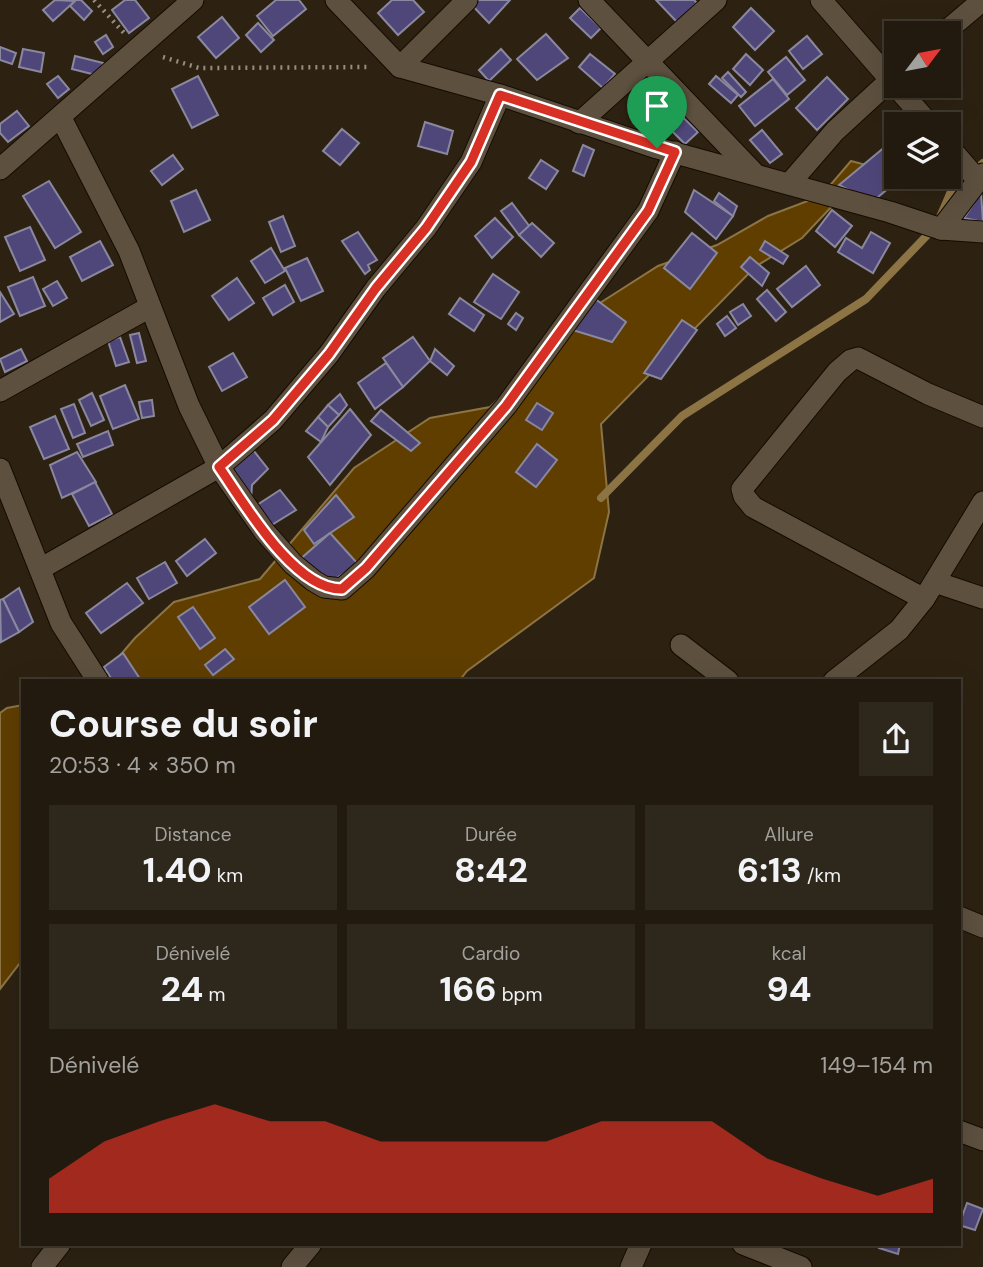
<!DOCTYPE html>
<html lang="fr">
<meta charset="utf-8">
<style>
body{margin:0;font-family:"DM Sans",sans-serif;background:#2e271c;color:#f1f3f6;height:100vh;display:flex;flex-direction:column;font-size:26px;white-space:nowrap}
*{box-sizing:border-box;margin:0}
p{font-size:23px;color:#a2a19e}
.icon{flex:none;width:38px;height:38px;fill:none;stroke:currentColor;stroke-width:2;stroke-linecap:round;stroke-linejoin:round}
.map{position:relative;flex:1;overflow:hidden}
.sheet{position:absolute;left:21px;top:679px;width:940px;height:567px;display:flex;flex-direction:column;background:#221a0e;border-radius:0px;box-shadow:0 7px 28px #0002,0 0 0 2px #3f382e}
.sheet>*{flex:none}
.needle{width:46px;rotate:58deg}
.controls{position:absolute;left:884px;top:21px;display:grid;gap:14px}
.controls a{display:grid;place-items:center;width:77px;height:77px;border-radius:0px;background:#221a0e;box-shadow:0 7px 28px #0002,0 0 0 2px #3f382e;font-size:35px}
.pin{position:absolute;display:grid;place-items:center;width:60px;height:60px;color:#fff;margin:-72px -30px;border-radius:50% 50% 50% 0;rotate:-45deg;box-shadow:0 0 7px #0007}
.pin .icon{rotate:45deg}
.round{display:grid;place-items:center;flex:none;width:74px;height:74px;border-radius:0px;background:#2e271c}
.overview{display:flex;align-items:center;justify-content:space-between;height:119px;padding:0 28px}
h1{font-size:38px;font-weight:700;line-height:52px}
.figures{display:grid;grid-template-columns:repeat(3,1fr);gap:10px;height:119px;padding:7px 28px}
.figures div{display:grid;align-content:center;border-radius:0px;background:#2e271c;text-align:center}
.figures b{font-size:35px;font-weight:700}
.figures small{font-size:19px;font-weight:400}
.figures p{font-size:19px}
.chart{height:196px;padding:14px 28px}
.chart p{display:flex;justify-content:space-between}
.chart svg{width:100%;height:126px;margin-top:7px;fill:#d93025;opacity:.7}
.map>svg:first-child{display:block}
.water{fill:#5f3e00;stroke:#8d7445;stroke-width:2}
.lines{fill:none;stroke-linecap:round;stroke-linejoin:round}
.stream{stroke:#8d7445;stroke-width:8}
.building{fill:#4f477a;stroke:#8a889e;stroke-width:2}
.street-casing{stroke:#150b00;stroke-width:23}
.path{stroke:#968c7f;stroke-width:4.5;stroke-dasharray:2 5;stroke-linecap:butt}
.street{stroke:#5d503f;stroke-width:21}
.route-casing{stroke:#fff;stroke-width:14}
.route{stroke:#d93025;stroke-width:9}
</style>
<div class="map">
<svg width="983" height="1267" viewBox="0 0 983 1267">
<rect width="100%" height="100%" fill="#2d2212"/>
<!-- water -->
<g class="water">
<path d="M 851,161 L 870,166 L 802,238 L 755,267 L 601,424 L 609,512 L 594,578 L 467,671 L 459,681 L 98,681 L 135,638 L 174,602 L 260,579 L 354,468 L 430,418 L 490,407 L 600,303 L 658,266 L 717,245 L 768,216 L 821,196 Z"/>
<path d="M 23,705 L 23,959 L 0,989 L 0,713 L 7,708 Z"/>
</g>
<g class="lines">
<!-- stream -->
<g class="stream">
<path d="M 940,217 L 952,189 L 983,163"/>
<path d="M 601,498 L 682,416 L 866,299 L 934,228"/>
</g>
</g>
<!-- building -->
<g class="building">
<path d="M 55,0 L 75,1 L 53,21 L 43,10 Z"/>
<path d="M 76,0 L 81,0 L 92,11 L 84,20 L 70,6 Z"/>
<path d="M 125,0 L 135,0 L 149,18 L 129,33 L 112,10 Z"/>
<path d="M 276,0 L 299,0 L 306,9 L 273,36 L 257,16 Z"/>
<path d="M 392,0 L 413,0 L 424,12 L 398,35 L 378,13 Z"/>
<path d="M 467,0 L 510,0 L 489,23 Z"/>
<path d="M 656,0 L 694,0 L 697,3 L 677,22 Z"/>
<path d="M 580,8 L 601,28 L 591,38 L 570,18 Z"/>
<path d="M 751,8 L 774,31 L 755,50 L 733,27 Z"/>
<path d="M 222,17 L 239,38 L 216,58 L 198,37 Z"/>
<path d="M 258,23 L 274,40 L 261,52 L 246,35 Z"/>
<path d="M 546,34 L 568,58 L 537,80 L 517,59 Z"/>
<path d="M 106,35 L 113,47 L 103,54 L 95,42 Z"/>
<path d="M 807,36 L 822,54 L 803,69 L 789,51 Z"/>
<path d="M 0,47 L 16,53 L 12,64 L 0,60 Z"/>
<path d="M 23,49 L 44,53 L 41,72 L 19,67 Z"/>
<path d="M 501,49 L 511,60 L 489,81 L 479,70 Z"/>
<path d="M 590,54 L 615,74 L 603,88 L 579,67 Z"/>
<path d="M 746,54 L 763,70 L 750,85 L 733,69 Z"/>
<path d="M 75,56 L 103,63 L 100,76 L 72,69 Z"/>
<path d="M 786,57 L 805,80 L 787,95 L 768,72 Z"/>
<path d="M 728,72 L 746,92 L 741,97 L 722,78 Z"/>
<path d="M 58,76 L 69,89 L 58,98 L 47,84 Z"/>
<path d="M 198,76 L 218,115 L 192,128 L 172,89 Z"/>
<path d="M 716,76 L 738,95 L 731,103 L 709,84 Z"/>
<path d="M 827,77 L 848,99 L 817,130 L 796,108 Z"/>
<path d="M 773,79 L 789,99 L 755,126 L 739,106 Z"/>
<path d="M 650,85 L 698,132 L 685,144 L 648,107 Z"/>
<path d="M 17,111 L 29,126 L 8,142 L 0,133 L 0,124 Z"/>
<path d="M 425,122 L 453,131 L 447,154 L 418,146 Z"/>
<path d="M 342,129 L 359,143 L 340,165 L 323,151 Z"/>
<path d="M 762,130 L 782,154 L 770,163 L 750,140 Z"/>
<path d="M 583,145 L 594,150 L 584,176 L 573,171 Z"/>
<path d="M 886,146 L 896,159 L 896,177 L 902,177 L 872,202 L 839,185 Z"/>
<path d="M 173,155 L 183,169 L 162,185 L 151,171 Z"/>
<path d="M 541,160 L 558,171 L 546,189 L 529,178 Z"/>
<path d="M 49,181 L 81,232 L 55,248 L 23,196 Z"/>
<path d="M 196,190 L 210,220 L 184,232 L 171,201 Z"/>
<path d="M 694,190 L 733,216 L 716,239 L 685,212 Z"/>
<path d="M 719,193 L 737,206 L 733,216 L 714,201 Z"/>
<path d="M 981,193 L 983,222 L 964,218 Z"/>
<path d="M 512,203 L 530,227 L 519,235 L 501,211 Z"/>
<path d="M 832,210 L 852,226 L 835,247 L 816,231 Z"/>
<path d="M 283,216 L 295,246 L 281,252 L 269,222 Z"/>
<path d="M 495,218 L 513,237 L 492,258 L 475,236 Z"/>
<path d="M 532,223 L 554,243 L 541,257 L 519,235 Z"/>
<path d="M 30,227 L 45,260 L 20,271 L 5,237 Z"/>
<path d="M 358,232 L 377,260 L 368,265 L 370,270 L 365,274 L 342,241 Z"/>
<path d="M 871,232 L 890,243 L 873,273 L 838,252 L 846,238 L 862,248 Z"/>
<path d="M 692,233 L 717,253 L 690,289 L 664,268 Z"/>
<path d="M 100,241 L 113,265 L 82,281 L 70,257 Z"/>
<path d="M 765,241 L 788,256 L 783,264 L 760,250 Z"/>
<path d="M 271,248 L 285,271 L 265,283 L 251,261 Z"/>
<path d="M 750,257 L 769,273 L 762,286 L 741,267 Z"/>
<path d="M 307,258 L 323,291 L 301,301 L 285,268 Z"/>
<path d="M 806,266 L 820,285 L 792,307 L 777,289 Z"/>
<path d="M 493,274 L 519,292 L 501,319 L 474,302 Z"/>
<path d="M 33,277 L 45,306 L 20,316 L 8,287 Z"/>
<path d="M 237,278 L 254,303 L 229,320 L 212,296 Z"/>
<path d="M 57,281 L 67,298 L 53,306 L 43,289 Z"/>
<path d="M 285,285 L 294,302 L 273,315 L 263,298 Z"/>
<path d="M 767,290 L 786,312 L 776,321 L 757,299 Z"/>
<path d="M 0,292 L 14,314 L 0,322 Z"/>
<path d="M 590,295 L 626,322 L 612,342 L 566,328 Z"/>
<path d="M 460,298 L 484,315 L 474,331 L 449,314 Z"/>
<path d="M 743,304 L 751,316 L 738,325 L 730,312 Z"/>
<path d="M 516,313 L 523,318 L 516,330 L 508,324 Z"/>
<path d="M 727,316 L 736,328 L 725,336 L 717,324 Z"/>
<path d="M 682,320 L 697,330 L 661,379 L 644,373 Z"/>
<path d="M 139,333 L 146,361 L 137,363 L 130,335 Z"/>
<path d="M 120,337 L 129,362 L 116,366 L 108,341 Z"/>
<path d="M 413,337 L 430,361 L 403,387 L 383,358 Z"/>
<path d="M 21,349 L 27,361 L 5,372 L 0,359 Z"/>
<path d="M 435,349 L 454,366 L 447,375 L 430,361 Z"/>
<path d="M 233,353 L 247,377 L 222,391 L 209,367 Z"/>
<path d="M 386,363 L 403,387 L 375,409 L 358,383 Z"/>
<path d="M 125,385 L 139,419 L 113,429 L 100,396 Z"/>
<path d="M 92,393 L 104,420 L 91,426 L 79,400 Z"/>
<path d="M 340,394 L 347,405 L 339,415 L 328,405 Z"/>
<path d="M 152,400 L 154,416 L 142,418 L 139,402 Z"/>
<path d="M 537,403 L 553,413 L 542,430 L 526,420 Z"/>
<path d="M 74,404 L 85,433 L 73,438 L 61,409 Z"/>
<path d="M 328,405 L 339,415 L 328,427 L 318,417 Z"/>
<path d="M 350,409 L 371,435 L 330,485 L 308,457 Z"/>
<path d="M 381,410 L 420,443 L 411,451 L 371,421 Z"/>
<path d="M 55,416 L 69,449 L 44,459 L 30,427 Z"/>
<path d="M 318,417 L 328,427 L 321,442 L 306,431 Z"/>
<path d="M 108,431 L 113,445 L 83,457 L 77,444 Z"/>
<path d="M 537,444 L 557,460 L 536,487 L 516,472 Z"/>
<path d="M 250,446 L 268,469 L 252,485 L 251,500 L 223,463 Z"/>
<path d="M 77,452 L 96,482 L 62,498 L 50,465 Z"/>
<path d="M 95,482 L 112,514 L 89,526 L 72,494 Z"/>
<path d="M 280,490 L 296,510 L 270,526 L 254,507 Z"/>
<path d="M 336,495 L 354,517 L 314,544 L 304,530 Z"/>
<path d="M 330,533 L 358,564 L 329,583 L 297,562 Z"/>
<path d="M 205,539 L 216,553 L 187,576 L 176,561 Z"/>
<path d="M 165,562 L 177,583 L 149,599 L 137,578 Z"/>
<path d="M 285,580 L 305,607 L 269,634 L 249,607 Z"/>
<path d="M 127,583 L 143,603 L 101,633 L 86,613 Z"/>
<path d="M 19,588 L 33,622 L 19,632 L 3,599 Z"/>
<path d="M 3,599 L 19,632 L 1,642 L 0,600 Z"/>
<path d="M 193,607 L 215,638 L 200,649 L 178,617 Z"/>
<path d="M 225,649 L 234,659 L 213,675 L 205,665 Z"/>
<path d="M 123,653 L 140,679 L 113,681 L 104,667 Z"/>
<path d="M 967,1203 L 983,1209 L 975,1230 L 959,1225 Z"/>
<path d="M 880,1244 L 900,1244 L 898,1254 L 879,1248 Z"/>
</g>
<g class="lines">
<defs>
<g id="street">
<path d="M 336,0 L 400,67 L 500,95 L 657,148 L 890,212 L 941,229 L 983,174"/>
<path d="M 589,0 L 753,172"/>
<path d="M 821,0 L 929,124"/>
<path d="M 944,33 L 983,0"/>
<path d="M 400,67 L 467,0"/>
<path d="M 61,118 L 129,251 L 189,406 L 219,467 L 264,531 L 293,564 L 314,581 L 324,587 L 342,589 L 366,568 L 506,406 L 648,211 L 675,152"/>
<path d="M 579,123 L 716,0"/>
<path d="M 948,146 L 977,179"/>
<path d="M 0,169 L 193,0"/>
<path d="M 790,183 L 835,131 L 896,75"/>
<path d="M 941,229 L 983,232"/>
<path d="M 0,391 L 148,308"/>
<path d="M 0,469 L 61,623 L 98,681"/>
<path d="M 40,569 L 219,467 L 273,420 L 329,354 L 376,288 L 426,228 L 471,162 L 500,95"/>
<path d="M 935,582 L 983,598"/>
<path d="M 924,599 L 753,507 L 744,496 L 742,489 L 837,372 L 851,360 L 858,358 L 928,394 L 983,417"/>
<path d="M 681,645 L 728,681"/>
<path d="M 834,681 L 899,630 L 924,599 L 983,502"/>
<path d="M 959,917 L 983,927"/>
<path d="M 959,1131 L 983,1140"/>
<path d="M 743,1244 L 801,1267"/>
<path d="M 42,1267 L 60,1244"/>
<path d="M 292,1267 L 311,1244"/>
<path d="M 631,1267 L 641,1244"/>
</g>
</defs>
<!-- street casing -->
<use href="#street" class="street-casing"/>
<!-- path -->
<g class="path">
<path d="M 94,0 L 124,33"/>
<path d="M 163,57 L 199,68 L 369,67"/>
</g>
<!-- street -->
<use href="#street" class="street"/>
</g>
<g class="lines">
<defs>
<path id="route" d="M 500,95 L 675,152 L 648,211 L 506,406 L 366,568 L 342,589 C 294,590 244,503 219,467 L 273,420 L 329,354 L 376,288 L 426,228 L 471,162 Z"/>
</defs>
<!-- route casing -->
<use href="#route" class="route-casing"/>
<!-- route -->
<use href="#route" class="route"/>
</g>
</svg>
<div class="controls">
<a><svg class="needle" viewBox="-14 -14 28 28"><path d="M0-13l5 13h-10z" fill="#e53935"/><path d="M0 13l5-13h-10z" fill="#a2a19e"/></svg></a>
<a><svg class="icon" aria-label="layers" viewBox="0 0 24 24"><path d="M12 4l9 5-9 5-9-5zM3 14l9 5 9-5"/></svg></a>
</div>
<div class="pin" style="left:657px;top:148px;background:#1e9e55"><svg class="icon" aria-label="arrive" viewBox="0 0 24 24"><path d="M6 21V4h12l-3 4 3 4H6"/></svg></div>
<section class="sheet">
<div class="overview"><div><h1>Course du soir</h1><p>20:53 · 4 × 350 m</p></div><a class="round"><svg class="icon" aria-label="share" viewBox="0 0 24 24"><path d="M12 15V3M7 8l5-5 5 5M5 13v7h14v-7"/></svg></a></div>
<div class="figures">
<div><p>Distance</p><b>1.40<small> km</small></b></div>
<div><p>Durée</p><b>8:42</b></div>
<div><p>Allure</p><b>6:13<small> /km</small></b></div>
</div>
<div class="figures">
<div><p>Dénivelé</p><b>24<small> m</small></b></div>
<div><p>Cardio</p><b>166<small> bpm</small></b></div>
<div><p>kcal</p><b>94</b></div>
</div>
<div class="chart"><p><span>Dénivelé</span>149–154 m</p>
<svg viewBox="0 0 160 44" preserveAspectRatio="none"><path d="M0 44V32L10 19L20 12L30 6L40 12L50 12L60 19L70 19L80 19L90 19L100 12L110 12L120 12L130 25L140 32L150 38L160 32V44z"/></svg>
</div>
</section>
</div>
